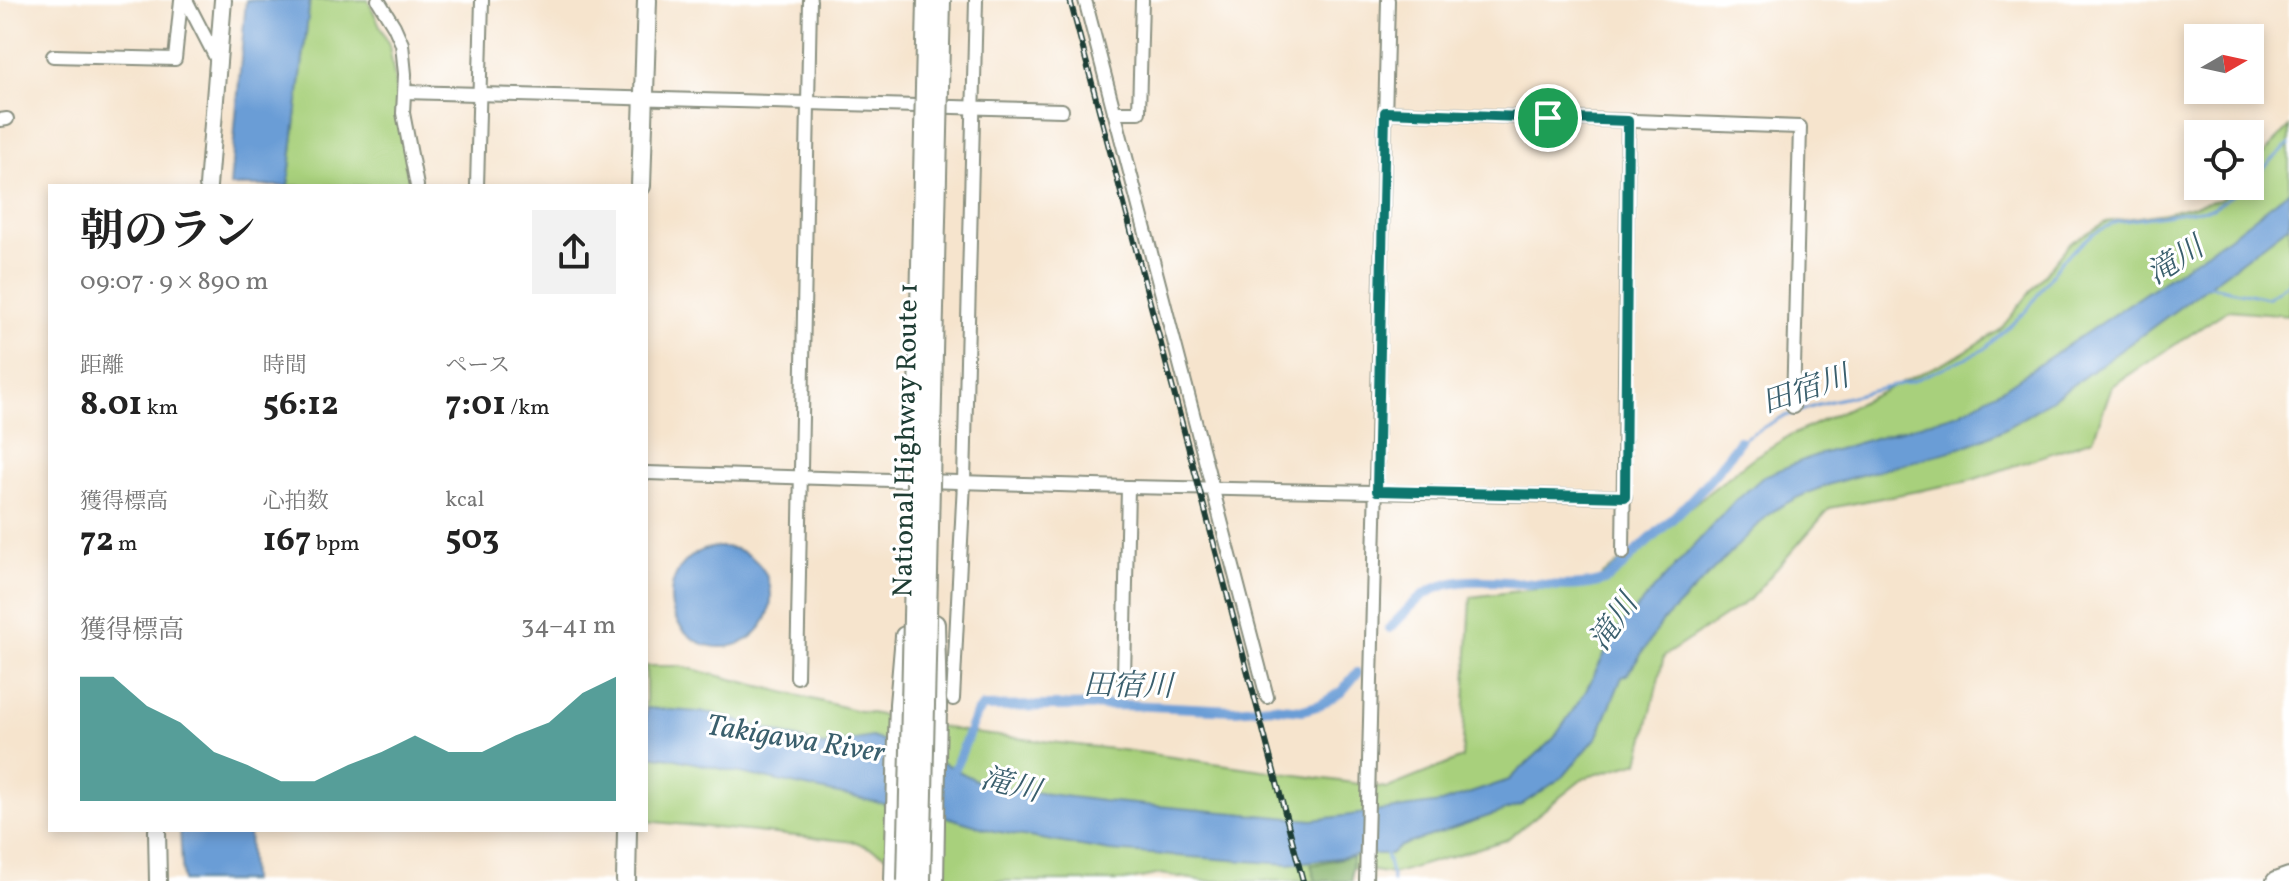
<!DOCTYPE html>
<html lang="ja">
<meta charset="utf-8">
<style>
body{margin:0;font-family:Vollkorn,"Noto Serif JP",serif;background:#f2f2f2;color:#222;height:100vh;display:flex;flex-direction:column;font-size:30px;white-space:nowrap}
*{box-sizing:border-box;margin:0}
p{font-size:26px;color:#767676}
.icon{flex:none;width:44px;height:44px;fill:none;stroke:currentColor;stroke-width:2;stroke-linecap:round;stroke-linejoin:round}
.map{position:relative;flex:1;overflow:hidden}
.drawer{position:absolute;left:48px;top:184px;width:600px;height:648px;display:flex;flex-direction:column;background:#fff;border-radius:0px;box-shadow:0 4px 12px #0003}
.drawer>*{flex:none}
.needle{width:52px;rotate:81deg}
.controls{position:absolute;left:2184px;top:24px;display:grid;gap:16px}
.controls a{display:grid;place-items:center;width:80px;height:80px;border-radius:0px;background:#fff;box-shadow:0 4px 12px #0003;font-size:40px}
.pin{position:absolute;display:grid;place-items:center;width:68px;height:68px;color:#fff;margin:-34px;border:4px solid #fff;border-radius:50%;box-shadow:0 2px 8px #0007}
.round{display:grid;place-items:center;flex:none;width:84px;height:84px;border-radius:0px;background:#f2f2f2}
.overview{display:flex;align-items:center;justify-content:space-between;height:136px;padding:0 32px}
h1{font-size:44px;font-weight:700;line-height:60px}
.stats{display:grid;grid-template-columns:repeat(3,1fr);gap:12px;height:136px;padding:8px 32px}
.stats div{display:grid;align-content:center}
.stats b{font-size:34px;font-weight:700}
.stats small{font-size:22px;font-weight:400}
.stats p{font-size:22px}
.chart{height:224px;padding:16px 32px}
.chart p{display:flex;justify-content:space-between}
.chart svg{width:100%;height:144px;margin-top:8px;fill:#0f766e;opacity:.7}
.map>svg:first-child{display:block}
.green{fill:#a8d07b;stroke:#648658;stroke-width:2}
.forest{fill:#86b26b;stroke:#527850;stroke-width:2}
.water{fill:#6b9dd6;stroke:#456d85;stroke-width:2}
.lines{fill:none;stroke-linecap:round;stroke-linejoin:round}
.stream{stroke:#6b9dd6;stroke-width:3}
.canal{stroke:#6b9dd6;stroke-width:10}
.minor-casing{stroke:#8a9080;stroke-width:16}
.major-casing{stroke:#8a9080;stroke-width:20}
.highway-casing{stroke:#8a9080;stroke-width:22}
.minor{stroke:#fff;stroke-width:12}
.major{stroke:#fff;stroke-width:16}
.highway{stroke:#fff;stroke-width:18}
.rail-casing{stroke:#1f3d34;stroke-width:6}
.rail{stroke:#fff;stroke-width:3;stroke-dasharray:9;stroke-linecap:butt}
.highway-bridge-casing{stroke:#8a9080;stroke-width:22;stroke-linecap:butt}
.highway-bridge{stroke:#fff;stroke-width:18}
.route-casing{stroke:#fff;stroke-width:16}
.route{stroke:#0f766e;stroke-width:10}
.labels{text-anchor:middle;stroke-width:6;stroke-linejoin:round;paint-order:stroke}
.street-label{font-size:28px;fill:#1f3d34;stroke:#fff}
.water-label{font-size:30px;font-style:italic;fill:#3a5f6d;stroke:#fff}
</style>
<div class="map">
<svg width="2289" height="881" viewBox="0 0 2289 881">
<rect width="100%" height="100%" fill="#fff"/>
<filter id="ink" filterUnits="userSpaceOnUse"><feTurbulence type="fractalNoise" baseFrequency=".0125" numOctaves="2"/><feDisplacementMap in="SourceGraphic" scale="16" xChannelSelector="R" yChannelSelector="G"/><feConvolveMatrix kernelMatrix="1 2 1 2 8 2 1 2 1" color-interpolation-filters="sRGB"/></filter>
<filter id="wash" filterUnits="userSpaceOnUse"><feTurbulence type="fractalNoise" baseFrequency=".006" numOctaves="4" result="noise"/><feDisplacementMap in="SourceGraphic" scale="32" xChannelSelector="R" yChannelSelector="G"/><feGaussianBlur stdDeviation="1.8" result="paint"/><feColorMatrix in="noise" values="0 0 0 0 0 0 0 0 0 0 0 0 0 0 0 0 0 1.4 0 .05"/><feComposite in="paint" operator="in"/></filter>
<g filter="url(#wash)">
<rect width="100%" height="100%" fill="#f6e4cd"/>
<!-- green -->
<g class="green">
<path d="M 310,0 L 368,0 L 389,45 L 413,186 L 288,186 Z"/>
<path d="M 2289,127 L 2289,315 L 2228,310 L 2112,386 L 2093,439 L 1969,481 L 1830,508 L 1749,600 L 1664,656 L 1639,762 L 1584,778 L 1506,840 L 1392,874 L 1323,863 L 1323,881 L 1204,881 L 1161,874 L 1124,881 L 944,881 L 856,842 L 646,821 L 646,666 L 680,666 L 855,710 L 973,733 L 1130,751 L 1388,788 L 1462,758 L 1471,597 L 1594,582 L 1754,457 L 1786,438 L 1959,355 L 2000,330 L 2069,244 L 2106,222 L 2165,213 L 2220,199 L 2233,186 L 2250,186 L 2250,168 Z"/>
</g>
<!-- forest -->
<path class="forest" d="M 1352,856 L 1352,881 L 1316,881 L 1311,865 Z"/>
<!-- water -->
<g class="water">
<path d="M 246,0 L 310,0 L 288,186 L 230,186 Z"/>
<path d="M 2289,191 L 2289,225 C 2228,272 2166,318 2103,363 C 2071,386 2037,411 2002,430 C 1930,468 1835,468 1769,514 L 1663,621 L 1628,674 L 1622,677 L 1598,736 L 1564,776 L 1521,805 L 1401,846 L 1390,854 L 1367,854 L 1289,864 L 1231,860 L 1110,851 L 994,831 L 950,818 L 671,758 L 646,755 L 646,708 L 712,713 L 823,746 L 872,737 L 945,764 L 987,786 L 1102,801 L 1313,820 L 1441,803 L 1509,780 L 1554,738 L 1586,691 L 1616,631 L 1730,506 L 1764,476 L 1811,457 L 1959,413 L 2007,386 L 2233,234 Z"/>
<circle cx="721" cy="597" r="50"/>
<path d="M 180,830 L 249,830 L 251,881 L 183,881 Z"/>
</g>
<g class="lines">
<!-- stream -->
<g class="stream">
<path d="M 2250,181 L 2289,144"/>
<path d="M 2207,285 L 2267,298 L 2289,283"/>
<path d="M 1739,441 L 1780,418 L 1827,402 L 1913,381 L 1983,350 L 2027,310 L 2062,260 L 2094,233 L 2117,222 L 2213,208 L 2245,186"/>
<path d="M 1386,854 L 1393,881"/>
</g>
<!-- canal -->
<g class="canal">
<path d="M 1390,628 C 1400,618 1410,606 1421,597 C 1467,561 1549,598 1602,581 C 1614,577 1625,562 1635,553 C 1673,519 1710,485 1739,441"/>
<path d="M 947,780 L 956,766 L 976,714 L 983,707 L 1130,705 L 1234,710 L 1271,707 L 1303,710 L 1320,705 L 1341,692 L 1357,673"/>
</g>
</g>
</g>
<g filter="url(#ink)">
<g class="lines">
<defs>
<g id="minor">
<path d="M 186,0 L 217,60"/>
<path d="M 378,0 L 394,26 L 402,44 L 405,74 L 403,113 L 417,186"/>
<path d="M 1085,0 L 1267,697"/>
<path d="M 53,56 L 175,59 L 181,0"/>
<path d="M 405,92 L 1062,110"/>
<path d="M 1114,112 L 1139,112 L 1142,0"/>
<path d="M 1385,112 L 1800,127 L 1793,407"/>
<path d="M 0,120 L 7,119"/>
<path d="M 477,186 L 482,0"/>
<path d="M 646,473 L 1128,487 L 1625,497"/>
<path d="M 1623,553 L 1628,121"/>
<path d="M 797,677 L 810,0"/>
<path d="M 1124,678 L 1128,487"/>
<path d="M 953,699 L 964,482 L 976,0"/>
<path d="M 1366,881 L 1388,0"/>
</g>
<g id="major">
<path d="M 208,186 L 223,0"/>
<path d="M 157,830 L 158,881"/>
<path d="M 2275,881 L 2289,876"/>
</g>
<g id="highway">
<path d="M 641,186 L 647,0"/>
<path d="M 626,881 L 627,830"/>
<path d="M 894,881 L 899,704 L 905,636"/>
<path d="M 934,881 L 937,706 L 935,624"/>
</g>
</defs>
<!-- minor casing -->
<use href="#minor" class="minor-casing"/>
<!-- major casing -->
<use href="#major" class="major-casing"/>
<!-- highway casing -->
<use href="#highway" class="highway-casing"/>
<!-- minor -->
<use href="#minor" class="minor"/>
<!-- major -->
<use href="#major" class="major"/>
<!-- highway -->
<use href="#highway" class="highway"/>
<defs>
<path id="rail" d="M 1070,0 L 1303,881"/>
</defs>
<!-- rail casing -->
<use href="#rail" class="rail-casing"/>
<!-- rail -->
<use href="#rail" class="rail"/>
<defs>
<g id="highway-bridge">
<path d="M 907,881 L 927,0"/>
<path d="M 921,881 L 941,0"/>
</g>
</defs>
<!-- highway-bridge casing -->
<use href="#highway-bridge" class="highway-bridge-casing"/>
<!-- highway-bridge -->
<use href="#highway-bridge" class="highway-bridge"/>
</g>
</g>
<g class="lines" filter="url(#ink)">
<defs>
<path id="route" d="M 1385,112 L 1628,121 L 1625,497 L 1377,491 Z"/>
</defs>
<!-- route casing -->
<use href="#route" class="route-casing"/>
<!-- route -->
<use href="#route" class="route"/>
</g>
<g class="labels">
<!-- street labels -->
<g class="street-label">
<text transform="translate(904 440) rotate(-89)" y="10">National Highway Route 1</text>
</g>
<!-- water labels -->
<g class="water-label">
<text transform="translate(2175 260) rotate(-33)" y="10">滝川</text>
<text transform="translate(1805 389) rotate(-19)" y="10">田宿川</text>
<text transform="translate(1613 622) rotate(-55)" y="10">滝川</text>
<text transform="translate(1128 685) rotate(1)" y="10">田宿川</text>
<text transform="translate(796 738) rotate(9)" y="10">Takigawa River</text>
<text transform="translate(1011 784) rotate(14)" y="10">滝川</text>
</g>
</g>
</svg>
<div class="controls">
<a><svg class="needle" viewBox="-14 -14 28 28"><path d="M0-13l5 13h-10z" fill="#e53935"/><path d="M0 13l5-13h-10z" fill="#767676"/></svg></a>
<a><svg class="icon" aria-label="locate" viewBox="0 0 24 24"><circle cx="12" cy="12" r="6"/><path d="M12 2v4M12 18v4M2 12h4M18 12h4"/></svg></a>
</div>
<div class="pin" style="left:1548px;top:118px;background:#1e9e55"><svg class="icon" aria-label="arrive" viewBox="0 0 24 24"><path d="M6 21V4h12l-3 4 3 4H6"/></svg></div>
<section class="drawer">
<div class="overview"><div><h1>朝のラン</h1><p>09:07 · 9 × 890 m</p></div><a class="round"><svg class="icon" aria-label="share" viewBox="0 0 24 24"><path d="M12 15V3M7 8l5-5 5 5M5 13v7h14v-7"/></svg></a></div>
<div class="stats">
<div><p>距離</p><b>8.01<small> km</small></b></div>
<div><p>時間</p><b>56:12</b></div>
<div><p>ペース</p><b>7:01<small> /km</small></b></div>
</div>
<div class="stats">
<div><p>獲得標高</p><b>72<small> m</small></b></div>
<div><p>心拍数</p><b>167<small> bpm</small></b></div>
<div><p>kcal</p><b>503</b></div>
</div>
<div class="chart"><p><span>獲得標高</span>34–41 m</p>
<svg viewBox="0 0 160 44" preserveAspectRatio="none"><path d="M0 44V6L10 6L20 15L30 20L40 29L50 33L60 38L70 38L80 33L90 29L100 24L110 29L120 29L130 24L140 20L150 11L160 6V44z"/></svg>
</div>
</section>
</div>
